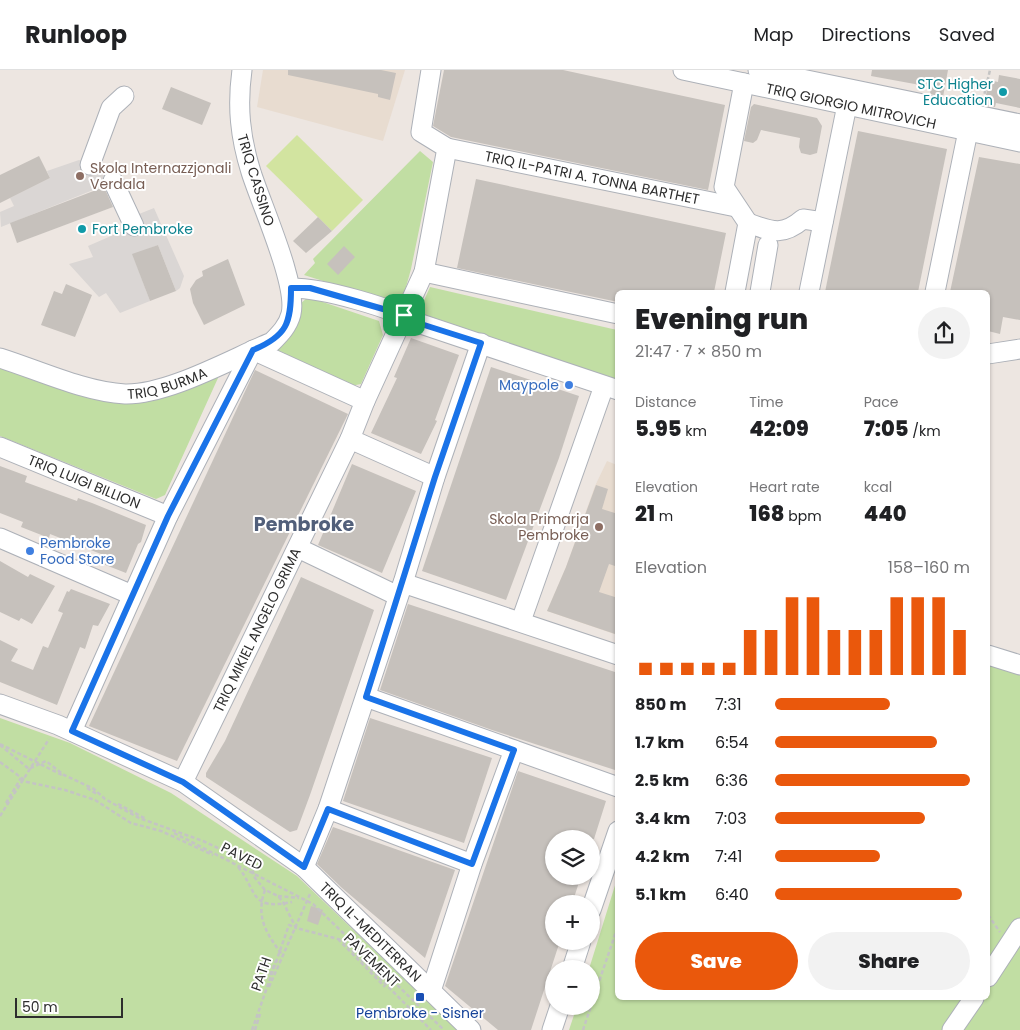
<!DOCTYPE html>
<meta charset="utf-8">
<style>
body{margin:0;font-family:Poppins,sans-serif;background:#f2f2f2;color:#202124;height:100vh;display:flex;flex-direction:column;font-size:19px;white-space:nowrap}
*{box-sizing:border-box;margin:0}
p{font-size:16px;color:#757577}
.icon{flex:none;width:28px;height:28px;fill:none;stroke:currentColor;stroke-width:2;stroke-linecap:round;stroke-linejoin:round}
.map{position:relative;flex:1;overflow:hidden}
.panel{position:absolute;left:615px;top:220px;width:375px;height:710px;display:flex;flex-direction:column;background:#fff;border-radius:8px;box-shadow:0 1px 4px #0004}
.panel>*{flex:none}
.controls{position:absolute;left:545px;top:760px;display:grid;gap:10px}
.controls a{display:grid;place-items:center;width:55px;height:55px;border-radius:50%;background:#fff;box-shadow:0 1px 4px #0004;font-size:25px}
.scale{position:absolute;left:15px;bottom:12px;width:108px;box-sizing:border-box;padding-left:5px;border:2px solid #2d2d2d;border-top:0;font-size:14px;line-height:18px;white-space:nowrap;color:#2d2d2d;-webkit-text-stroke:4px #fff;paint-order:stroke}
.pin{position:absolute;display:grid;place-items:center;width:42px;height:42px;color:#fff;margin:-21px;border-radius:10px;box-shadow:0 2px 8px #0006}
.round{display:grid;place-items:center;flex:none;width:52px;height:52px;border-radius:26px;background:#f2f2f2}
.overview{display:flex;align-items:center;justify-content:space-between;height:85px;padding:0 20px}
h1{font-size:28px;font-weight:800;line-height:38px}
.stats{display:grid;grid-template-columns:repeat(3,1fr);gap:8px;height:85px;padding:5px 20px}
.stats div{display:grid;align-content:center}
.stats b{font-size:21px;font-weight:800}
.stats small{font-size:14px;font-weight:400}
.stats p{font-size:14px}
.chart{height:140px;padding:10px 20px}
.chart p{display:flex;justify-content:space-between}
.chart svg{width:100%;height:90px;margin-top:5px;stroke:#ea580c;stroke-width:6}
.button{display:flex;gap:10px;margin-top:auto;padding:10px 20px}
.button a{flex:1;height:58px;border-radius:30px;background:#ea580c;color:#fff;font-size:20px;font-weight:800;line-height:58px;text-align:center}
.button a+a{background:#f2f2f2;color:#202124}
ul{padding:0 20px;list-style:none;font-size:16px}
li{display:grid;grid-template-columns:80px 60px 1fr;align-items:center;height:38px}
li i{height:12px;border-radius:6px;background:#ea580c}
header{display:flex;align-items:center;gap:30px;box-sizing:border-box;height:70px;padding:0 25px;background:#fff;border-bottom:1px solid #e0e0e0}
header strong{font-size:24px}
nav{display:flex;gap:28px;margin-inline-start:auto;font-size:18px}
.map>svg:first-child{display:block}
.education{fill:#e8dcd0}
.green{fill:#c1dea3}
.pitch{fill:#d2e4a0}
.plaza{fill:#dad6d4}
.building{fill:#c6c1bc}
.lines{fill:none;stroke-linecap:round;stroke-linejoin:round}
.minor-casing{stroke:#adb1b8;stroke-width:21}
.path{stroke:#c4c4c4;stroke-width:2.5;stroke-dasharray:4 2.5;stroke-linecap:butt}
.minor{stroke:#fff;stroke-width:19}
.route-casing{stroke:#fff;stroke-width:10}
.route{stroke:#1a73e8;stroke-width:6}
.culture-dot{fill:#0f9aa8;stroke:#fff;stroke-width:2}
.education-dot{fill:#8d6e63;stroke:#fff;stroke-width:2}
.shop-dot{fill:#3f7fe0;stroke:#fff;stroke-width:2}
.transit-dot{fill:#1a4fb4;stroke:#fff;stroke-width:2}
.labels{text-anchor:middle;stroke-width:4;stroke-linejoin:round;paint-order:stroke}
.culture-label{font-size:14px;fill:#0d838f;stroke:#fff;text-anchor:end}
.street-label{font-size:14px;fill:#2d2d2d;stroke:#fff}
.education-label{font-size:14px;fill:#785e54;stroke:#fff;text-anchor:start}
.shop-label{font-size:14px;fill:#366cbe;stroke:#fff;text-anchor:end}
.transit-label{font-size:14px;fill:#164399;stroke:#fff}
.district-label{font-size:19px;font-weight:bold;fill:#515f7a;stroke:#fff}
</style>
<header>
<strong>Runloop</strong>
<nav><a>Map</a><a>Directions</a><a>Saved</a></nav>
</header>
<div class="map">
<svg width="1020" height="960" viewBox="0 0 1020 960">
<rect width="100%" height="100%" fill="#ede6e1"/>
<!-- education -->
<g class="education">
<path d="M 263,0 L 405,0 L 383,71 L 257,37 Z"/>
<path d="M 607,391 L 617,395 L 617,565 L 547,541 L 566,497 L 595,416 Z"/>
</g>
<!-- green -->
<g class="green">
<path d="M 420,81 L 433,92 L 411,199 L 403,228 L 393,233 L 304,205 L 315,193 L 313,189 Z"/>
<path d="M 430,217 L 617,260 L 617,309 L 417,246 Z"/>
<path d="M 308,227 L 379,251 L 383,265 L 361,314 L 346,317 L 281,288 L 278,278 L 299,235 Z"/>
<path d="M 0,295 L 116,332 C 152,337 179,318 210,303 L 218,308 L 165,425 L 156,429 L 0,366 Z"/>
<path d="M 988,588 L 1020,598 L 1020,960 L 569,960 L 577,936 L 591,936 L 591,899 L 589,899 L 617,809 L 618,928 L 988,928 Z"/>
<path d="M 0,648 L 70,673 L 171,723 L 297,806 L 458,960 L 0,960 Z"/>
</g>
<!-- pitch -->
<path class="pitch" d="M 297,65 L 363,130 L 332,161 L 266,96 Z"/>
<!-- plaza -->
<path class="plaza" d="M 79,90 L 124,108 L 139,144 L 154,138 L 184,206 L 180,218 L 176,221 L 158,175 L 133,185 L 150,231 L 120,243 L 106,223 L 99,227 L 69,194 L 93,187 L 88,176 L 134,156 L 113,112 L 1,157 L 0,142 L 14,136 L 10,128 L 50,108 L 47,101 Z"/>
<!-- building -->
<g class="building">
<path d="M 288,0 L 381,0 L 396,3 L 390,30 L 378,27 L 378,24 L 288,5 Z"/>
<path d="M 444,0 L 563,0 L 725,35 L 708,120 L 451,67 L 433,56 Z"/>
<path d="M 872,0 L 948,0 L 943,27 L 930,24 L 931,17 L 871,6 Z"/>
<path d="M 999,5 L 1020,9 L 1020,38 L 996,33 L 995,37 L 984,35 L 989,10 L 998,12 Z"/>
<path d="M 171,17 L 211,33 L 202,55 L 162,39 Z"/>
<path d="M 754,34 L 817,48 L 822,56 L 817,83 L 810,85 L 801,83 L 799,77 L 800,68 L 761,60 L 757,70 L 753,73 L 744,71 L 751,37 Z"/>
<path d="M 858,61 L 947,79 L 918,222 L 825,222 Z"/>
<path d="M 39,86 L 50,108 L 0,133 L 0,105 Z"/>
<path d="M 979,87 L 1020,94 L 1020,250 L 1003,247 L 1000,264 L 988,261 L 988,222 L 950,222 Z"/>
<path d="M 476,109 L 726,163 L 714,222 L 618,222 L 618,232 L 457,198 Z"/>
<path d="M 104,117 L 113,137 L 17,173 L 10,153 Z"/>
<path d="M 318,147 L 332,161 L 306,183 L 293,171 Z"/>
<path d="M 158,175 L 176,221 L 150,231 L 132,184 Z"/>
<path d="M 344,176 L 355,187 L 338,205 L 327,194 Z"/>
<path d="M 228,189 L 245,235 L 204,255 L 193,233 L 190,219 L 196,210 L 203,206 L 202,201 Z"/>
<path d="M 66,214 L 92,225 L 75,267 L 41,255 L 54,221 L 62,224 Z"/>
<path d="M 411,268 L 459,285 L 435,350 L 437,351 L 421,384 L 371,363 L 397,308 L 394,307 Z"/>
<path d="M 491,297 L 579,326 L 559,388 L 506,530 L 422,501 Z"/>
<path d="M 255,300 L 348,344 L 177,691 L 89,656 Z"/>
<path d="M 352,394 L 416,421 L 382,503 L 318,475 Z"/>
<path d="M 0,396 L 27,406 L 25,412 L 77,431 L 78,428 L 92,433 L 146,455 L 141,472 L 138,474 L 126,503 L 103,494 L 106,486 L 50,464 L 49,468 L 21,457 L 23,452 L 0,443 Z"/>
<path d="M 596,415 L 608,419 L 602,439 L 618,444 L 618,497 L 609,494 L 599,522 L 618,528 L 618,565 L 547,541 L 566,497 Z"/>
<path d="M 0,491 L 28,507 L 30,504 L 55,516 L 32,554 L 21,548 L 19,551 L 0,542 Z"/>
<path d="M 301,507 L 374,540 L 310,725 L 297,760 L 290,762 L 206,707 L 206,703 L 225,671 Z"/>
<path d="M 71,519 L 110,534 L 98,556 L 93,555 L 85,579 L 80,577 L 57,635 L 0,612 L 0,570 L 18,579 L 11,591 L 33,600 L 43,576 L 48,578 L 63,543 L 58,541 L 67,521 L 69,522 Z"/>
<path d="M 408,534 L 618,603 L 618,701 L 492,660 L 380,620 Z"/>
<path d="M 370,648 L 492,688 L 464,773 L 343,731 Z"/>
<path d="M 518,701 L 606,731 L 594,769 L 554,769 L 554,806 L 581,806 L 572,834 L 554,834 L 554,871 L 560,871 L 531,960 L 498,960 L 445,916 Z"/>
<path d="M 333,757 L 455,800 L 425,888 L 342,818 L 317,794 Z"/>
<path d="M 311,836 L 323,840 L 318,855 L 307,851 Z"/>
</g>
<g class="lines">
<defs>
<g id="minor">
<path id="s1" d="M 683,0 L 1020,72"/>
<path d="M 758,0 L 1020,54"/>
<path id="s2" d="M 447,78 L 736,137"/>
<path d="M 90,95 L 111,38 L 124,26"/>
<path d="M 113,111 L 134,156"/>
<path d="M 748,153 C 771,161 782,167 803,149 L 823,152"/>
<path d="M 424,202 L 618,244"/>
<path d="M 291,218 C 325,218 392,238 421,254 L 618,320"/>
<path d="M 735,222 L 748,153 L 724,117 L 744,13"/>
<path d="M 760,222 L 768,175"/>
<path d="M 809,222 L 847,35"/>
<path d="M 935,222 L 968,61"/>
<path d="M 988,284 L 1020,279"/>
<path id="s3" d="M 0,288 C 38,300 85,322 125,324 C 168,325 231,289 272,272 C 280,264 288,256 291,244 C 298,215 261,134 251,102 C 240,67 237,36 242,0"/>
<path d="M 350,369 L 435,407"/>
<path id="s4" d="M 0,377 L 168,446"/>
<path d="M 0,468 L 132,525"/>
<path d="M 298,478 L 398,526"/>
<path d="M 403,513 L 618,585"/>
<path d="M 521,551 L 604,316"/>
<path d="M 988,585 L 1020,595"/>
<path d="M 366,627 L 618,717"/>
<path id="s5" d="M 0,634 L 58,655 L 183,712 L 304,797 L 471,960"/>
<path d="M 72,661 L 168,446 L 253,280 L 365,331"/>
<path id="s6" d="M 183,712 L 350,369 L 365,331 L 424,202 L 447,78 L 421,62 L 431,0"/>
<path d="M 328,739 L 472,794"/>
<path d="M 304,797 L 328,739 L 403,513 L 435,407 L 481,273"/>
<path d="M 591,840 L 618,761"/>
<path d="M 572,899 L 581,871"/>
<path d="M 988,907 L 1020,858"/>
<path d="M 431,921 L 472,794 L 514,680"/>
<path d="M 552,960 L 560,936"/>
<path d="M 952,960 L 974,928"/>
</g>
</defs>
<!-- minor casing -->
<use href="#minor" class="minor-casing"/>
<!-- path -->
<g class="path">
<path d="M 983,30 L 990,0"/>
<path d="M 0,674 L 62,705"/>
<path d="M 0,675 L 29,699 L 46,691 L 64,705 L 94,719 L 105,729 L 139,748 L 203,771 L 241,789 L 252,799 L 255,808 L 265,820 L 278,826 L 283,832 L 296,858 L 342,870 L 431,960"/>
<path d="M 0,692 L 27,712 L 65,720 L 95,730 L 131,753 L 161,761 L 213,785"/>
<path d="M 87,718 L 97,724"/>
<path d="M 6,733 L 21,708"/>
<path d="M 118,734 L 146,749"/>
<path d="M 0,746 L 49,669"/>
<path d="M 174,763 L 313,834 L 444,960"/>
<path d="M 238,797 C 258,821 249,841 292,832"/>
<path d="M 265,820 C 255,848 267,864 283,886"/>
<path d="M 278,826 L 299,828"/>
<path d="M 988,845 L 1000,862"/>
<path d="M 338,869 L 385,917"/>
<path d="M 270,905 L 276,891 L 281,890"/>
<path d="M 269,917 L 310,824"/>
<path d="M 591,935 L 618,856"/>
<path d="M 252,960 L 289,855 L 297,858"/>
<path d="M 255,960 L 260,944"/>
<path d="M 583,960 L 591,936"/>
</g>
<!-- minor -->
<use href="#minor" class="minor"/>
</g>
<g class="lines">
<defs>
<path id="route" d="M 291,218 L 310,218 L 404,245 L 421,254 L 481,273 L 435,407 L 366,627 L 514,680 L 472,794 L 328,739 L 304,797 L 183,712 L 72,661 L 168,446 L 253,280 C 287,266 291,253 291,218 Z"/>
</defs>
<!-- route casing -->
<use href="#route" class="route-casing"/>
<!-- route -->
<use href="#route" class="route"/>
</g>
<!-- markers -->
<g class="culture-dot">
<circle cx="1003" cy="22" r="5"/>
<circle cx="82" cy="159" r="5"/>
</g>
<g class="education-dot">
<circle cx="80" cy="106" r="5"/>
<circle cx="599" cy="457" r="5"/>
</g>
<g class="shop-dot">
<circle cx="569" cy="315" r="5"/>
<circle cx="30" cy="481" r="5"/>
</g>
<rect class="transit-dot" x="415" y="922" width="10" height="10" rx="2.5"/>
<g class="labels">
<!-- culture labels -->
<g class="culture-label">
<text x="993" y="19">STC Higher<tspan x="993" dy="16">Education</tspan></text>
<text x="92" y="164" text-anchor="start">Fort Pembroke</text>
</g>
<!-- street labels -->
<g class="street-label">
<text dy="5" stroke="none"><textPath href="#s1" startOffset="172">TRIQ GIORGIO MITROVICH</textPath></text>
<text dy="5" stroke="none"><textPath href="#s2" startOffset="148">TRIQ IL-PATRI A. TONNA BARTHET</textPath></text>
<text transform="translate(256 110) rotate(73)" y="5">TRIQ CASSINO</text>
<text dy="5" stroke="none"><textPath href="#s3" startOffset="174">TRIQ BURMA</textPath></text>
<text dy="5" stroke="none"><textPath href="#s4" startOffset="91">TRIQ LUIGI BILLION</textPath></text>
<text dy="5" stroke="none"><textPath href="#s6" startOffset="169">TRIQ MIKIEL ANGELO GRIMA</textPath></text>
<text transform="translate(242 786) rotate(27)" y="5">PAVED</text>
<text dy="5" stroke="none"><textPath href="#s5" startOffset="440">TRIQ IL-MEDITERRAN</textPath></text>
<text transform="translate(372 890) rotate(44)" y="5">PAVEMENT</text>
<text transform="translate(261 904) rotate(-71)" y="5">PATH</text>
</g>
<!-- education labels -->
<g class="education-label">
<text x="90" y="103">Skola Internazzjonali<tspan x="90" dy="16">Verdala</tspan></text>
<text x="589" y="454" text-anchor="end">Skola Primarja<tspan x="589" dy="16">Pembroke</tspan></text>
</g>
<!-- shop labels -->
<g class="shop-label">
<text x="559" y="320">Maypole</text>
<text x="40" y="478" text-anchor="start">Pembroke<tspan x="40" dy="16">Food Store</tspan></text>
</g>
<!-- transit labels -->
<g class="transit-label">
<text x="420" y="948">Pembroke - Sisner</text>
</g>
<!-- district labels -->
<g class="district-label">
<text x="304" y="461">Pembroke</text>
</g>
</g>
</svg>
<div class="controls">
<a><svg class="icon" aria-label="layers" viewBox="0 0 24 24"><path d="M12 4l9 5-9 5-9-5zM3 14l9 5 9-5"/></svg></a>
<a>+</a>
<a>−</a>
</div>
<div class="scale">50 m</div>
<div class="pin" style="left:404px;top:245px;background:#1e9e55"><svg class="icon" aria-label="arrive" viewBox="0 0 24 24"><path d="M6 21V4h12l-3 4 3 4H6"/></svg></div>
<section class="panel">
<div class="overview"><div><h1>Evening run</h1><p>21:47 · 7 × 850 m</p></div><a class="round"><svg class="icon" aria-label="share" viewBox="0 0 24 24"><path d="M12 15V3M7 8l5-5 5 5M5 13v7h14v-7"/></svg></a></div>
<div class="stats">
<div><p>Distance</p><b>5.95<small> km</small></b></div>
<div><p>Time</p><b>42:09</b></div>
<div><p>Pace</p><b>7:05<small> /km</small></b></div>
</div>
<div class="stats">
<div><p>Elevation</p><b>21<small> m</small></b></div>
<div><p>Heart rate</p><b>168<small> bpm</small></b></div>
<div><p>kcal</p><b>440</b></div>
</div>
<div class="chart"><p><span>Elevation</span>158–160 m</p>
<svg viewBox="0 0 160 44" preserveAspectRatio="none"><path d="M5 44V38M15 44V38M25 44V38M35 44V38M45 44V38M55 44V22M65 44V22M75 44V6M85 44V6M95 44V22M105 44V22M115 44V22M125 44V6M135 44V6M145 44V6M155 44V22"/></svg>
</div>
<ul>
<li><b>850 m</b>7:31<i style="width:59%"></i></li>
<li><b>1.7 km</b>6:54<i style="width:83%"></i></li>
<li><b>2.5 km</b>6:36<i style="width:100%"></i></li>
<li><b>3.4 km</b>7:03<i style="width:77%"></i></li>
<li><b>4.2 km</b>7:41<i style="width:54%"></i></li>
<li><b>5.1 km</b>6:40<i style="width:96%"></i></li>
</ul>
<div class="button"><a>Save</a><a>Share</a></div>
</section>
</div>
